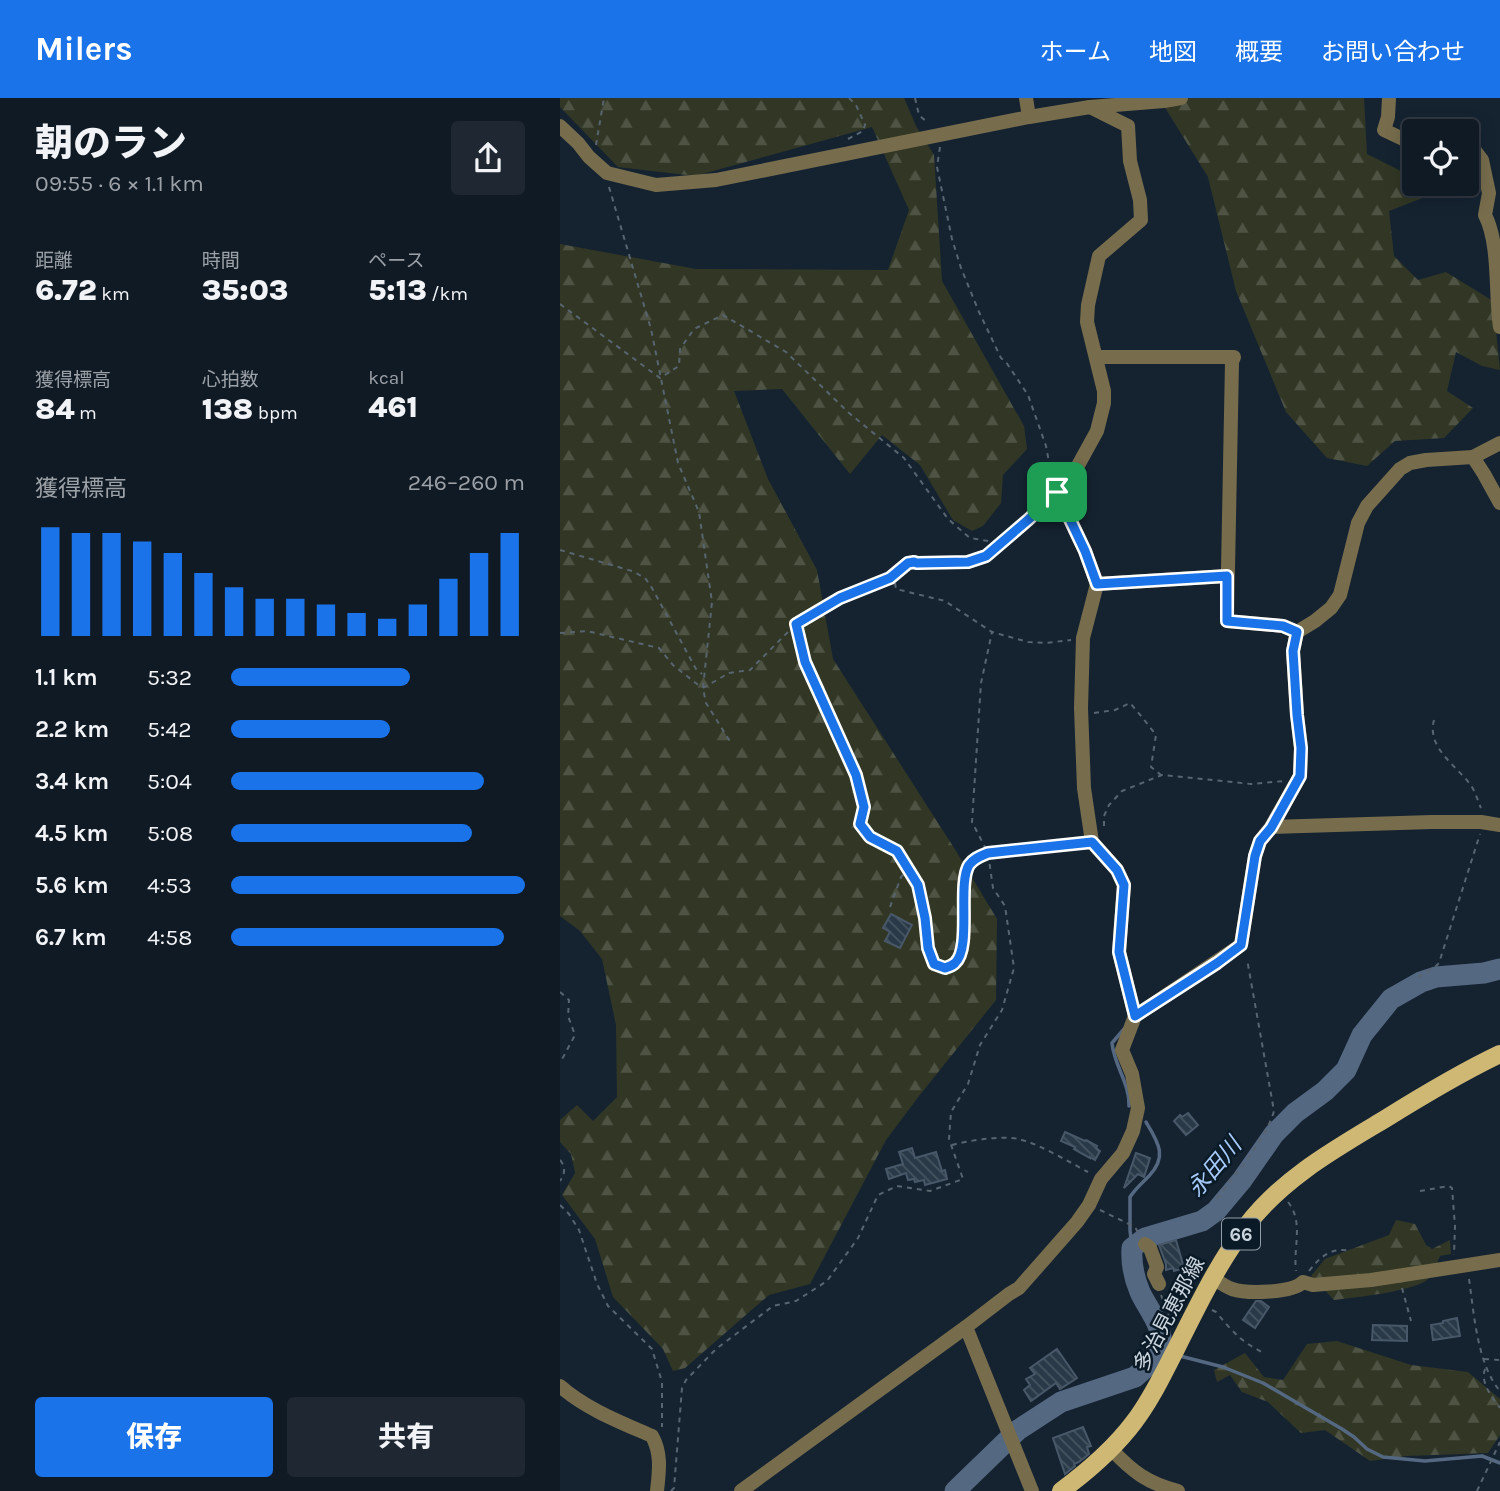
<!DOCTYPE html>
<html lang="ja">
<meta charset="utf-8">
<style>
body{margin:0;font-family:Karla,"Noto Sans JP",sans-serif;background:#1e2732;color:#f1f3f6;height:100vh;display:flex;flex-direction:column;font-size:26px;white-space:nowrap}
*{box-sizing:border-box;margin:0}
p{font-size:23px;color:#9ca1a7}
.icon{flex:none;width:38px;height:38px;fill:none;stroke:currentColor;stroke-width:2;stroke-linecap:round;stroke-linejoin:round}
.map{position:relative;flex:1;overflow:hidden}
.panel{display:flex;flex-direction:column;background:#101a25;width:560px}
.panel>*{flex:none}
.fabs{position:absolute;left:842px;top:21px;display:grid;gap:14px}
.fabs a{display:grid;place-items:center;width:77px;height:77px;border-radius:7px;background:#101a25;box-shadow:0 4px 18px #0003,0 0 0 2px #303842;font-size:35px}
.pin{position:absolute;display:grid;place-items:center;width:60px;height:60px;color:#fff;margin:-30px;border-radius:14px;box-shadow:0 4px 10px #0006}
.round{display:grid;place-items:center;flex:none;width:74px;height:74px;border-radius:7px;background:#1e2732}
.overview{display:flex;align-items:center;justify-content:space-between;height:119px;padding:0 35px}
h1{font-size:38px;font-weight:800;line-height:52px}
.figures{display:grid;grid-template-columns:repeat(3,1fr);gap:10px;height:119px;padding:7px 35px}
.figures div{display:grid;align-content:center}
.figures b{font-size:30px;font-weight:800}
.figures small{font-size:19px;font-weight:400}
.figures p{font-size:19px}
.chart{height:196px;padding:14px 35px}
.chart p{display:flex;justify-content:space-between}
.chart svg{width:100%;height:126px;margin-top:7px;stroke:#1a73e8;stroke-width:6}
.primary-button{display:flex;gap:14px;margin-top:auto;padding:14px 35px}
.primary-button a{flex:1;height:80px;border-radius:7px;background:#1a73e8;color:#fff;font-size:28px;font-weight:800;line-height:80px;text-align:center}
.primary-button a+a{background:#1e2732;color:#f1f3f6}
ul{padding:0 35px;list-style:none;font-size:23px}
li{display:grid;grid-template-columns:112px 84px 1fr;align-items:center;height:52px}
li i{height:18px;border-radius:9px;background:#1a73e8}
header{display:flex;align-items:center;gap:42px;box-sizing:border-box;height:98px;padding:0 35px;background:#1a73e8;color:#fff}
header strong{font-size:33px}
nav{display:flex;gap:38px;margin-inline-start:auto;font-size:24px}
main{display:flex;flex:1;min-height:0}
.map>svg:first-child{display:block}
.forest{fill:url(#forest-firs)}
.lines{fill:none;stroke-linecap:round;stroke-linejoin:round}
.stream{stroke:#556882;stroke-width:3.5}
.river{stroke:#556882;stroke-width:21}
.building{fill:url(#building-back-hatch);stroke:#485868;stroke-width:2}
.path{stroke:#586470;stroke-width:2;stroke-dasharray:5 5;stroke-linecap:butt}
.minor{stroke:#776d4d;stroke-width:14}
.major{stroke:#cfb874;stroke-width:18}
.route-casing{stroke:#fff;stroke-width:14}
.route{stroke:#1a73e8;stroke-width:9}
.labels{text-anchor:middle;stroke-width:5;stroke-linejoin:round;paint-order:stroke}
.shield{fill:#0b1a27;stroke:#919da7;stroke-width:2}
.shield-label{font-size:19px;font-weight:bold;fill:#cbd5de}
.street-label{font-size:21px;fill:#cbd5de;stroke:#0b1a27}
.water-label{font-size:23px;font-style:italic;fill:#a6cafa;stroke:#0b1a27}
</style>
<header>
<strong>Milers</strong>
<nav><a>ホーム</a><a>地図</a><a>概要</a><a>お問い合わせ</a></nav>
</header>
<main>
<section class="panel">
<div class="overview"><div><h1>朝のラン</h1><p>09:55 · 6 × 1.1 km</p></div><a class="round"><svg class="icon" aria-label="share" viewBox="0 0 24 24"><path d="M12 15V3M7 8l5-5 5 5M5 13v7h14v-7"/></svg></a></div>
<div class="figures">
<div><p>距離</p><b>6.72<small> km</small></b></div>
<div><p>時間</p><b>35:03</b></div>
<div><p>ペース</p><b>5:13<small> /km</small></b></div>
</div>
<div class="figures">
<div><p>獲得標高</p><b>84<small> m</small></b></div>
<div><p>心拍数</p><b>138<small> bpm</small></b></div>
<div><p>kcal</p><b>461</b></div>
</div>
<div class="chart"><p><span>獲得標高</span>246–260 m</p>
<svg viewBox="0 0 160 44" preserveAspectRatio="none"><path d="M5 44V6M15 44V8M25 44V8M35 44V11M45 44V15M55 44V22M65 44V27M75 44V31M85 44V31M95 44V33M105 44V36M115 44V38M125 44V33M135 44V24M145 44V15M155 44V8"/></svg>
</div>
<ul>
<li><b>1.1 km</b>5:32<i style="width:61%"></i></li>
<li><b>2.2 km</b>5:42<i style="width:54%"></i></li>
<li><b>3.4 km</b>5:04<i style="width:86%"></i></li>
<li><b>4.5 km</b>5:08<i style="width:82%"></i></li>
<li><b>5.6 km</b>4:53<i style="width:100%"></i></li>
<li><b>6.7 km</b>4:58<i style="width:93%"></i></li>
</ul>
<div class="primary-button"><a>保存</a><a>共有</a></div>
</section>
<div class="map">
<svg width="940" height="1393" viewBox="0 0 940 1393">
<defs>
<pattern id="forest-firs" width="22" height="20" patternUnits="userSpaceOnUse" patternTransform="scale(1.75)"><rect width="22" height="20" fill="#313724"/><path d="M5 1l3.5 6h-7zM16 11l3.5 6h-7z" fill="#4e5343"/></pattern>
<pattern id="building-back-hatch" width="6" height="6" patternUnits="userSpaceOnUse" patternTransform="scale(1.75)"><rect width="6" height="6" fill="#293947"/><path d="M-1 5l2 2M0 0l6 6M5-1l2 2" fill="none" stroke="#475561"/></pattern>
</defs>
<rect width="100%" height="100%" fill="#152331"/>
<!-- forest -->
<g class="forest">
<path d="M 0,0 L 344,0 L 356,28 L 374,57 L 382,183 L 464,328 L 467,351 L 443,377 L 441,405 L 423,428 L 412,433 L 393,422 L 360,367 L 322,337 L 290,376 L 222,291 L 174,293 L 208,381 L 257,472 L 273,561 L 396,753 L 437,821 L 436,902 L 359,998 L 326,1042 L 250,1186 L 209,1197 L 125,1270 L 113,1273 L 103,1251 L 53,1199 L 35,1141 L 2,1097 L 15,1075 L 11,1056 L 0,1044 L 0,1022 L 17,1007 L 33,1023 L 57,999 L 56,927 L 42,861 L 20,833 L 0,818 L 0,146 L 136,171 L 328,172 L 349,112 L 312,29 L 135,78 L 58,69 L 0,9 Z"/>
<path d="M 599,0 L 804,0 L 807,56 L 847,76 L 865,99 L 829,113 L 834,158 L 858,182 L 886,174 L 933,203 L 940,272 L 922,268 L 896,254 L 887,293 L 913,310 L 884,340 L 835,343 L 807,368 L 767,360 L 726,314 L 676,193 L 648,79 Z"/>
<path d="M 836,1122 L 855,1126 L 866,1147 L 872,1151 L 890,1142 L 891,1156 L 880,1158 C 877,1165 873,1177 867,1182 C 850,1194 797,1199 774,1202 L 751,1178 L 765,1161 L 829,1137 Z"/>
<path d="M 777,1243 L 851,1267 L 908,1274 L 940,1301 L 940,1337 L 928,1355 L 847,1358 L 810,1363 L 765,1332 L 741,1335 L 708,1304 L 682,1294 L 670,1277 L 657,1284 L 654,1272 L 685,1255 L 704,1279 L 723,1282 L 747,1246 Z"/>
</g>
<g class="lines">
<!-- stream -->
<g class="stream">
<path d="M 564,931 L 552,945 C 554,967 570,986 569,1008"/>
<path d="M 572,1150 L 570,1132 L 570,1099 C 575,1091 582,1085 589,1078 C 608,1058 598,1044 586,1024"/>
<path d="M 599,1252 L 609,1255"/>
<path d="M 620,1258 L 663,1269 L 703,1285 L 782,1331 L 794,1339 L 807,1351 L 823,1359 L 865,1363 L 922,1358 L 940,1365"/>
</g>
<!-- river -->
<path class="river" d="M 395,1393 L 458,1332 L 501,1304 L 575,1279 C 583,1272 597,1261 600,1250 C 606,1231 587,1210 580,1194 C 574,1180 571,1165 572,1150 L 585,1140 L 642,1123 L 656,1113 L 682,1082 L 714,1036 L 735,1015 L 765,993 L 786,972 L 802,937 L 831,901 L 861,884 L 876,879 L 924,875 L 940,871"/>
</g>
<!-- building -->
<g class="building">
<path d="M 331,816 L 352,827 L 340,850 L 325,843 L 330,834 L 323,830 Z"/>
<path d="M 628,1015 L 638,1027 L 626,1037 L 614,1023 L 620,1017 L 622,1019 Z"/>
<path d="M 505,1034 L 525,1043 L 526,1042 L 537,1048 L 536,1050 L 540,1053 L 535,1062 L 530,1059 L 530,1060 L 514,1051 L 515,1049 L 501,1043 Z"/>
<path d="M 352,1050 L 355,1060 L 376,1054 L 382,1073 L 385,1072 L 387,1081 L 365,1087 L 364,1082 L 355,1084 L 354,1081 L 348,1082 L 346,1075 L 329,1081 L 326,1071 L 343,1066 L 339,1054 Z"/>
<path d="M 576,1055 L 590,1060 L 584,1079 L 578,1076 L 564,1090 Z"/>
<path d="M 616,1142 L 624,1170 L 614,1173 L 613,1170 L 606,1172 L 606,1166 L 599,1147 Z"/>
<path d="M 696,1203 L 701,1203 L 709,1209 L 695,1230 L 683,1222 Z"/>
<path d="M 897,1220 L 900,1238 L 873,1242 L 871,1227 L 883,1225 L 883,1223 Z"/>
<path d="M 813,1227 L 847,1228 L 847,1243 L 812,1242 Z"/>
<path d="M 497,1251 L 517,1280 L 500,1291 L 496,1285 L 471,1303 L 464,1292 L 470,1287 L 466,1281 L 475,1276 L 470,1270 Z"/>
<path d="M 523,1329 L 531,1348 L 527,1349 L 529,1356 L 519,1364 L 514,1366 L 515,1368 L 505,1376 L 493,1340 Z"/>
</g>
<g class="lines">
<!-- path -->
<g class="path">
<path d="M 355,0 L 359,17 L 368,25"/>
<path d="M 288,41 L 303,33 L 305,27 L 296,7 L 289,0"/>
<path d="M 36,47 L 44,0"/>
<path d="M 380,49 L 377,69 L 392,141 L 401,170 L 419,214 L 441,260 L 446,264 L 468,297 L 486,348 L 492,380"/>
<path d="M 49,89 L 91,231 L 118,365 L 139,414 L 152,504 L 143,590 L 146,605 L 171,645"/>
<path d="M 0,206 L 100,280 L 119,268 L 120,251 L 134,231 L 163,217 L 226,254 L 289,315 L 344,360 L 388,421 L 410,440 L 440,445"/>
<path d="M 0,452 L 72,473 L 85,480 L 92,490 L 136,571 L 142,576"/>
<path d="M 337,475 L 335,485 L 336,491 L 385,503 L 432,534 L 468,544 L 486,545 L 511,542"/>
<path d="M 236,527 L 245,563 L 296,677 L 304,709 L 301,726 L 310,739 L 337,753 L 358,787 L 365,820 L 368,850 L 374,866 L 385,870 C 389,869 392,868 395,865 C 412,850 397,787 410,767 C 414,760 420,758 428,755 L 520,746"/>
<path d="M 0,535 L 27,533 L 99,550 L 113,567 L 142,590"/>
<path d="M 143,590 L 169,575 L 190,572 L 236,526 L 280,500 L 330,480 L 348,465 L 354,464 L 357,465 L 408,465 L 426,458 L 486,404"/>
<path d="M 534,615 L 555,612 L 570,605 L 582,619 L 596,637 L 591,669 L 601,677"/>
<path d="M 874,622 C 866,651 899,669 912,689 C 916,696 918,703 921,710"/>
<path d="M 544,728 L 544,718 L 549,707 L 562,693 L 602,677 L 691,686 L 724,683"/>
<path d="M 330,809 L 341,779 L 348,772"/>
<path d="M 858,879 L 876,868 L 879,865 L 920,736"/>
<path d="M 0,894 L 9,902 L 8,918 L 15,937 L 0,965"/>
<path d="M 392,1047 C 405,1043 445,1037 458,1041 C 478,1045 509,1064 528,1074"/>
<path d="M 0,1062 C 6,1069 5,1076 0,1083"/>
<path d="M 860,1093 L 889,1088 L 892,1090 L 895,1128 L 894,1157"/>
<path d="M 657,1101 C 675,1076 706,1042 714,1013 L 687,861"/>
<path d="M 728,1104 C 744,1124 733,1149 736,1173"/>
<path d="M 0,1107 L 9,1116 L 19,1132 L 37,1186 L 48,1208 L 92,1251 L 102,1284 L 102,1329"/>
<path d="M 540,1112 L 575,1129 L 579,1136"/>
<path d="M 749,1173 C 761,1158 771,1149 791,1153"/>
<path d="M 909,1181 C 914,1215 917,1266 940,1293"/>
<path d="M 842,1190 L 851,1223"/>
<path d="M 601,1197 L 612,1228"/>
<path d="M 652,1212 L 656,1214 C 673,1234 681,1244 704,1255"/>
<path d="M 924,1261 L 940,1262"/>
<path d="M 925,1271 C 920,1285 932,1299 940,1310"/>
<path d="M 111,1393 L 114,1390 L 122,1290 L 126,1282 L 156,1251 L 213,1208 L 236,1203 L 267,1183 L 298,1140 L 318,1097 L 337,1088 L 370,1093 L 403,1081 L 389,1041 L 391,1014 L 408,986 L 420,947 L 442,912 L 454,870 L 445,808 L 433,790 L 428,755 L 412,724 L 421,585 L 432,534"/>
<path d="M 917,1393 L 940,1344"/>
</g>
<!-- minor -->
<g class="minor">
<path d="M 466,0 L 469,19"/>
<path d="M 829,0 L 828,19 L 824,32 L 843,41 L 854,38"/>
<path d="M 530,9 L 568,28 L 570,63 L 580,102 L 581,122 L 539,158 L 528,207 L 527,224 L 544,293 L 544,305 L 537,333 L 515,373 L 497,394 L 525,453 L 537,486 L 523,540 L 521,610 L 524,690 L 532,744 L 557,772 L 564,787 L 559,854 L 575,918"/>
<path d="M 0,28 L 18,45 L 29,59 L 47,75 L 96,87 L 156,82 L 469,19 L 530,9 L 604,3 L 621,0"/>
<path d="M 906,41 L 922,62 L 929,95 L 925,117 C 940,146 935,196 940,229"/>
<path d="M 536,259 L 674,259 L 672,264 L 667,523 L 723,528 L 737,534"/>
<path d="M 913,359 L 924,376 L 940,405"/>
<path d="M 537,486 L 667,478"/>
<path d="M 711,729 L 872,724 L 921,724 L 940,727"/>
<path d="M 585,1146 L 590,1150 L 597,1169 L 594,1176 L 599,1186"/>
<path d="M 653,1180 C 659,1184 666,1189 672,1191 C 687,1196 733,1195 743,1184 L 753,1187 L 811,1182 L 940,1162"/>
<path d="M 406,1229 L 472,1393"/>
<path d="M 0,1288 C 26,1311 60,1324 92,1338 C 102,1356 99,1374 97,1393"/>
<path d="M 551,1351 C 573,1374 587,1385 618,1393"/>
<path d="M 181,1393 L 406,1229 L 449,1196 L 459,1190 L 517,1124 L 529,1107 L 541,1081 L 563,1055 L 573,1033 L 578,1010 L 572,976 L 562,952 L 575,918 L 681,847 L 695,758 L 700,743 L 711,729 L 740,678 L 741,650 L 737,617 L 733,553 L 737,534 L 755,523 L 771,510 L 780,497 L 798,425 L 807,408 L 840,371 L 850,365 L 866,362 L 913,359 L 940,345"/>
</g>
<!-- major -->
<path class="major" d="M 501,1393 C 528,1373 553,1352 574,1324 C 591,1302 603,1276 616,1251 C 637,1209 658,1165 687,1127 C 723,1080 775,1051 825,1021 C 862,998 900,975 940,956"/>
</g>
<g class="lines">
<defs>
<path id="route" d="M 497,394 L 525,453 L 537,486 L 667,478 L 667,523 L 723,528 L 737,534 L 733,553 L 737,617 L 741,650 L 740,678 L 711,730 L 700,743 L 695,758 L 681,847 L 657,865 L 575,918 L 559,854 L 564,787 L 557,772 L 532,744 L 428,755 C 421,758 414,760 409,767 C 397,786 412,850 395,865 C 392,868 388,869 385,870 L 374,866 L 368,850 L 365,820 L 358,787 L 337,753 L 310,739 L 300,726 L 304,709 L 296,677 L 245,564 L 236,526 L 280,500 L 330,480 L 348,465 L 354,464 L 357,465 L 408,464 L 426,458 L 469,421 Z"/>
</defs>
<!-- route casing -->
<use href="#route" class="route-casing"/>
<!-- route -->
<use href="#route" class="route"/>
</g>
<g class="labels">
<!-- shield labels -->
<rect class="shield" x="662" y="1120.5" width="38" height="31" rx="5"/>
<g class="shield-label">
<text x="681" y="1143">66</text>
</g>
<!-- street labels -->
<g class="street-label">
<text transform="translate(609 1216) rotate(-62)" y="7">多治見恵那線</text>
</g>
<!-- water labels -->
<g class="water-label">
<text transform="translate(654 1069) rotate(-50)" y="8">永田川</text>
</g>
</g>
</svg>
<div class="fabs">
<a><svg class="icon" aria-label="locate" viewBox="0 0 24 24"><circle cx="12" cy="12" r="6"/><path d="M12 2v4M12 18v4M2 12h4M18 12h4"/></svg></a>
</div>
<div class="pin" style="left:497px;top:394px;background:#1e9e55"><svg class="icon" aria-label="arrive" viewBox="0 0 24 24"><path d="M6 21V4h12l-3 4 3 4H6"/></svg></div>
</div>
</main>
